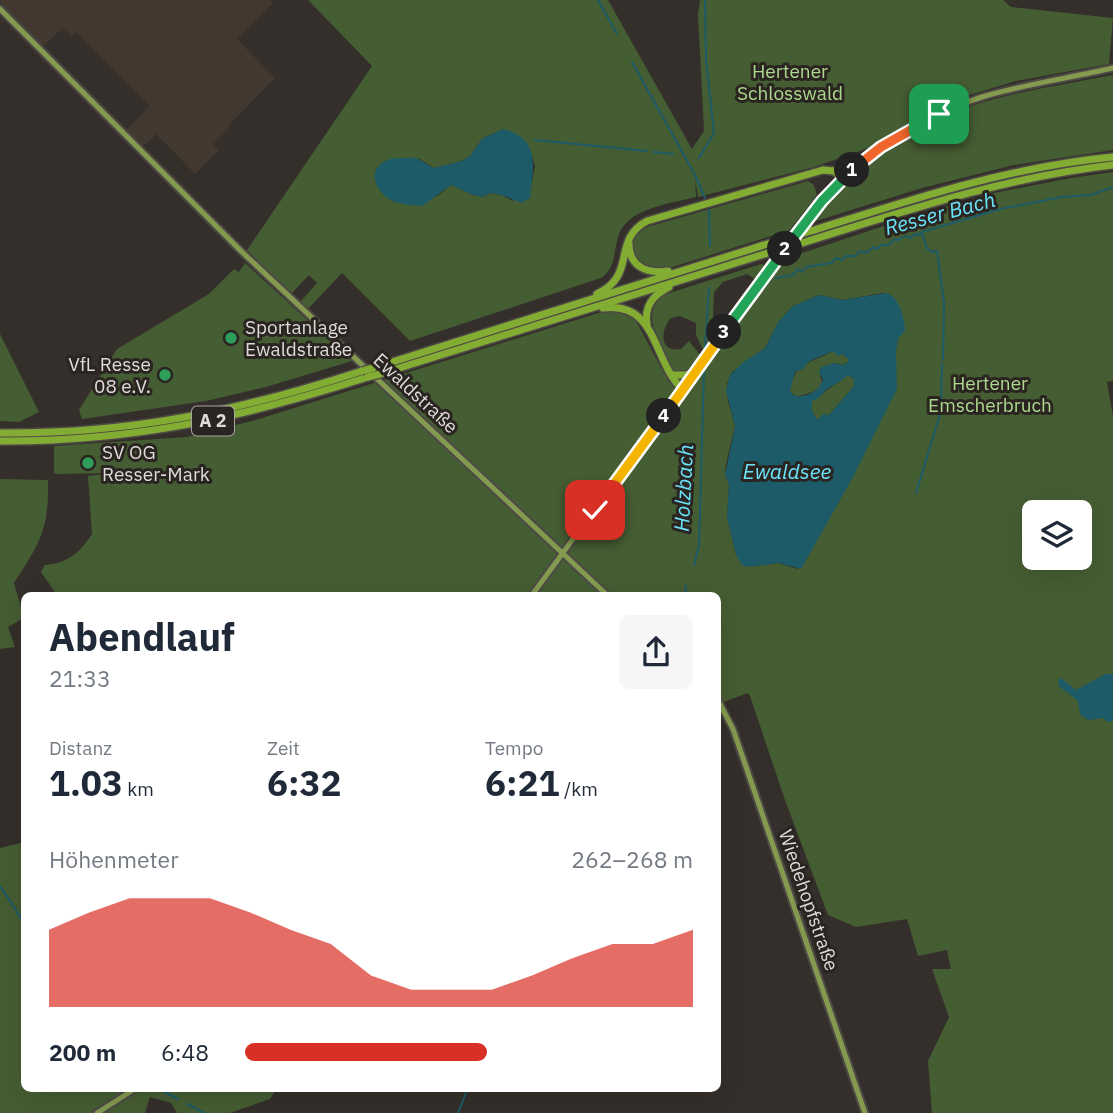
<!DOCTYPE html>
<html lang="de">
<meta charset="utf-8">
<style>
body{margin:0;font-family:"IBM Plex Sans",sans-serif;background:#f6f6f7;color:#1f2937;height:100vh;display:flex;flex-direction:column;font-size:26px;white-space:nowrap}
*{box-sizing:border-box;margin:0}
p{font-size:23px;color:#747a83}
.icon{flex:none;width:38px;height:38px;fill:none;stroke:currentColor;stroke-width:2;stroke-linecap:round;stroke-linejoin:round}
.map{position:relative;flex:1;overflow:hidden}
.side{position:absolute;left:21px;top:592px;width:700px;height:500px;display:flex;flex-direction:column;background:#fff;border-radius:10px;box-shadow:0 7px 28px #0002}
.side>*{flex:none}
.tools{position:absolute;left:1022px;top:500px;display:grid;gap:14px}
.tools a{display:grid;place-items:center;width:70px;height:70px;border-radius:10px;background:#fff;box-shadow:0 7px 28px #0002;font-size:35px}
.pin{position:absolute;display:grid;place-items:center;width:60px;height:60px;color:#fff;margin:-30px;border-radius:14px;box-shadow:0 4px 10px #0006}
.km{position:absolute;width:35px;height:35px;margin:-18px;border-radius:50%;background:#222;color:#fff;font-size:19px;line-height:35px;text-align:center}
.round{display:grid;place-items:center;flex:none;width:74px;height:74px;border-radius:10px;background:#f6f6f7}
.head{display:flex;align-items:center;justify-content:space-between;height:119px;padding:0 28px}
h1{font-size:38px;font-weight:700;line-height:52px}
.metrics{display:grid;grid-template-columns:repeat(3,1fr);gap:10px;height:119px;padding:7px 28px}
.metrics div{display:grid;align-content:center}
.metrics b{font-size:35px;font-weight:700}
.metrics small{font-size:19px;font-weight:400}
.metrics p{font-size:19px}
.chart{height:196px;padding:14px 28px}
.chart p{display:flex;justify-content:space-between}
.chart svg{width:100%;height:126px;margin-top:7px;fill:#d93025;opacity:.7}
ul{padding:0 28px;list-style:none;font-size:23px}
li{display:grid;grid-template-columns:112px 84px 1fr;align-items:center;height:52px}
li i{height:18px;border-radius:9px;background:#d93025}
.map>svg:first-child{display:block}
.built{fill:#42382f}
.green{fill:#455d33;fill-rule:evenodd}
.water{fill:#1c5b67;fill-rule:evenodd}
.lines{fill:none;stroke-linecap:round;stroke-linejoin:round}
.stream{stroke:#1c5b67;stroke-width:2}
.major-casing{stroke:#4e4a46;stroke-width:9}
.highway-casing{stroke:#4e4a46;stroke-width:10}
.major{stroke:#849b4f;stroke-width:5}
.highway{stroke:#82ac32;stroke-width:7}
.highway-bridge-casing{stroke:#4e4a46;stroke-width:10;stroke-linecap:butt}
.highway-bridge{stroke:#82ac32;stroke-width:7}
.split-1-casing{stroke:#fff;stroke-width:14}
.split-2-casing{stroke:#fff;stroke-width:14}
.split-3-casing{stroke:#fff;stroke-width:14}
.split-4-casing{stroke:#fff;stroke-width:14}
.split-5-casing{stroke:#fff;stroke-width:14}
.split-1{stroke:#f0652b;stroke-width:9}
.split-2{stroke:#22a559;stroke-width:9}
.split-3{stroke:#22a559;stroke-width:9}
.split-4{stroke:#f5b400;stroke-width:9}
.split-5{stroke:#f5b400;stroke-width:9}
.leisure-dot{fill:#2e9e5b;stroke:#2a2521;stroke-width:2.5}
.labels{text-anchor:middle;stroke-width:6;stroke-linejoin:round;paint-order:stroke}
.shield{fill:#2a2521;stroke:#a8a4a1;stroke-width:2}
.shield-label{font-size:18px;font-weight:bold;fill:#dedbd8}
.park-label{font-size:19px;fill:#acd88d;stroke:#2a2521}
.poi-label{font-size:19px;fill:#dedbd8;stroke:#2a2521;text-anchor:start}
.street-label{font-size:19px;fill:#dedbd8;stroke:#2a2521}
.water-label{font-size:21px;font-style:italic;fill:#6be3fa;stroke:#2a2521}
</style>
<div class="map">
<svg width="1113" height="1113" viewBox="0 0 1113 1113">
<rect width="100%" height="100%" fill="#342f2a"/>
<!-- built -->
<path class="built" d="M 0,0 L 271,0 L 273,3 L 237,39 L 275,78 L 229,125 L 230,127 L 213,144 L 219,150 L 195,174 L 156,134 L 146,144 L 141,145 L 126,130 L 150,106 L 76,32 L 72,36 L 63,28 L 43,46 L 0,3 Z"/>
<!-- green -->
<g class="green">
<path d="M 308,0 L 608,0 L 692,149 L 704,131 L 698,14 L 700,0 L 1003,0 L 1011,7 L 1113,18 L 1109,64 L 1016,81 L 963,97 L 904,127 L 880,144 L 814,167 L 698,197 L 695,178 L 696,197 C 672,203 629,208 619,234 C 613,250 617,268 601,278 L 410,341 L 342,273 L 308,309 L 300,302 L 317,283 L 309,275 L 291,294 L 247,250 L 372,66 ZM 503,129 L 529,147 L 535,166 L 531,187 L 513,201 L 502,195 L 491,193 L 482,197 L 473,195 L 451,185 L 436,197 L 418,158 L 434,168 L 462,161 L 470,156 L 482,139 Z"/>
<path d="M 1113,75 L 1113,150 L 1014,165 L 922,188 L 816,221 L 815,219 C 838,195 861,167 888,147 C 953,99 1036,90 1113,75 Z"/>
<path d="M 1113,172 L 1113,381 L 1107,382 L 1113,416 L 1113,1113 L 932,1113 L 928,1061 L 949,1017 L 932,969 L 951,969 L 947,950 L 918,956 L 907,919 L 856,927 L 828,915 L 785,800 L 750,696 L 748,693 L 718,704 L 718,595 L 57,595 L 41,572 L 45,565 C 69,563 80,552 92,534 L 88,476 L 115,473 L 56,474 L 54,473 L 54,446 L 187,437 L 252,421 L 608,310 L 630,314 L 636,321 L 669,382 L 686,392 L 784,259 L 920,214 L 989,194 L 1071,178 ZM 883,293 L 798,569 L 778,563 L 748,567 L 736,555 L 727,517 L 729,484 L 725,475 L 726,464 L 735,426 L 728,401 L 727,384 L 732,372 L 765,348 L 779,321 L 793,306 L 819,295 L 842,300 ZM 1034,513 L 1080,513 L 1080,558 L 1034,558 Z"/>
<path d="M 808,181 L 814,185 L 817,195 L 790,230 L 663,270 C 636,269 618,245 647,227 Z"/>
<path d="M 245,263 L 352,361 L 266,387 L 206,401 L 82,419 L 79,410 L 117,349 L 209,294 L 234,269 L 239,272 Z"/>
<path d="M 761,264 L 765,265 L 755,279 L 747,274 L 723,282 L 714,292 L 713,318 L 727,318 L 739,304 L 703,350 L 696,335 L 696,323 L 680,316 L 671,318 C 660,330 659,353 681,349 L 689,341 L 700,355 L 685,373 L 674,371 C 662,347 638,316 663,295 Z"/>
<path d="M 0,334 L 39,412 L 19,422 L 0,421 Z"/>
<path d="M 833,351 L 843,354 L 848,359 L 848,362 L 843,365 L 834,363 L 823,368 L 820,376 L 823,384 L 813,392 L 796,397 L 790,391 C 794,361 811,364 833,351 Z"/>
<path d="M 848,375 L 854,379 L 854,386 L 829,415 L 817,420 L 812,411 L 812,401 Z"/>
<path d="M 0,479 L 48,480 C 49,530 40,543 14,583 L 24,618 L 8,627 L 15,647 L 0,649 Z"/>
<path d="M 24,842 L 24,1088 L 276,1089 L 270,1099 L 230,1113 L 177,1113 L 171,1103 L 150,1097 L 145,1113 L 0,1113 L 0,848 Z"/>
</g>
<!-- water -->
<g class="water">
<path d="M 503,129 C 542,139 533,168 530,198 L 521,203 L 502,195 L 491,193 L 482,197 L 473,195 L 451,185 L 422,206 C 411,205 398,205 389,199 C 364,181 374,156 403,158 C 409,158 415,157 420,160 C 424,162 429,166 434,168 L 462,161 L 470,156 L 482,139 Z"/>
<path d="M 887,293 C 900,299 904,317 905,330 L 898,339 L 896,352 L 897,389 L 853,477 L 801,569 L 778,563 L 748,567 L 742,565 L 736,555 L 727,517 L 729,484 L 725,475 L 735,426 L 726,391 L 730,375 L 745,361 L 765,348 L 779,321 L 793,306 L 819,295 L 842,300 ZM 833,351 L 838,356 L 843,354 L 848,359 L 848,362 L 843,365 L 834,363 L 821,367 L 819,372 L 823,380 C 819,392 804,399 793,395 L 790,391 L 795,372 L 803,369 L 808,362 ZM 848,375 L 854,379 L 854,386 L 829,415 L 823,414 L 817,420 L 812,411 L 812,401 C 821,399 823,391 829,388 C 835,384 842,381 848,375 Z"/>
<path d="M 1106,674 L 1113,674 L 1113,721 L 1107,722 L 1104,718 L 1088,720 L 1080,714 L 1078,701 L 1059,686 L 1058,680 L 1061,678 L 1076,690 Z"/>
</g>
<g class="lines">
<!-- stream -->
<g class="stream">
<path d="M 598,0 L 617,34"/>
<path d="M 632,62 L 695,175 L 705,198"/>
<path d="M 535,140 L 647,151"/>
<path d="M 654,152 L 673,154"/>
<path d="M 699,158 L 714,133 L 706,60 L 705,0"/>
<path d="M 709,210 L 710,246"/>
<path d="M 922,233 L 927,248 L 932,252 L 937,251 L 944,303 L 943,360"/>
<path d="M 776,278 L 793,275 L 798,269 L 802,272 L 806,267 L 831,263 L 836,258 L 842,260 L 846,256 L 855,256 L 859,252 L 868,252 L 873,247 L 877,249 L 881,245 L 888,245 L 895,239 L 898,240 L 905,236 L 911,238 L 915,234 L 919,235 L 922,232 L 1000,209 L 1062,197 L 1091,195 L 1113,187"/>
<path d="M 705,347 L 709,288"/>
<path d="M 916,493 L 941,411 L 942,364"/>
<path d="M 694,565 L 699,545 L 704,371"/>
<path d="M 685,595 L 686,586"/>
<path d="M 0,886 L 16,910"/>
<path d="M 17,912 L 24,923"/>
<path d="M 157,1088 L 178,1099"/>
<path d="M 187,1104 L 204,1113"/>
<path d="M 458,1113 L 468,1088"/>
</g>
<defs>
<g id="major">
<path d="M 0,9 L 242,252 L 607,595"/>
<path d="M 532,595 L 809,217 C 853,160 914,119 982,97 C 1025,84 1070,78 1113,68"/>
<path d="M 718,700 L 733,729 L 865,1113"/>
<path d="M 97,1113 L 136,1088"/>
</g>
<g id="highway">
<path d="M 834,171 L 857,166"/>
<path d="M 811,231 C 910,200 1008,167 1113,157"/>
<path d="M 629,243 C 629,267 647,274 668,271"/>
<path d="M 802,243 C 905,211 1006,177 1113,165"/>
<path d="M 597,294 C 638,275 611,240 647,221 L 823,170 L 834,171 L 843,179"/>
<path d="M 603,308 C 658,301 652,361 683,390"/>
<path d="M 647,324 C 644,306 653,295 669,287"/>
<path d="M 373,368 L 780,240"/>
<path d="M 380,374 L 771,252"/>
<path d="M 673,375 L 686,375 L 697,371"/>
<path d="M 0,433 C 130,434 239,411 362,371"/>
<path d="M 0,441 C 132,442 244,417 368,377"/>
</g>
</defs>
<!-- major casing -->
<use href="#major" class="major-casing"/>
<!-- highway casing -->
<use href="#highway" class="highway-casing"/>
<!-- major -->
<use href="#major" class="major"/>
<!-- highway -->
<use href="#highway" class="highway"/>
<defs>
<g id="highway-bridge">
<path d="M 780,240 L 811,231"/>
<path d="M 771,252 L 802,243"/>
<path d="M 362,371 L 373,368"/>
<path d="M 368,377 L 380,374"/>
</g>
</defs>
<!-- highway-bridge casing -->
<use href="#highway-bridge" class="highway-bridge-casing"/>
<!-- highway-bridge -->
<use href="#highway-bridge" class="highway-bridge"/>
</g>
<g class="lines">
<defs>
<path id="split-1" d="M 852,170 L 881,147 L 939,114"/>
<path id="split-2" d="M 785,249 L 822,201 L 852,170"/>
<path id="split-3" d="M 724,332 L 785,249"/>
<path id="split-4" d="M 664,416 L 724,332"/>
<path id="split-5" d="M 595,510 L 664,416"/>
</defs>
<!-- split-1 casing -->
<use href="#split-1" class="split-1-casing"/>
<!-- split-2 casing -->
<use href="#split-2" class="split-2-casing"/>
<!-- split-3 casing -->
<use href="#split-3" class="split-3-casing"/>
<!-- split-4 casing -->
<use href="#split-4" class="split-4-casing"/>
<!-- split-5 casing -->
<use href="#split-5" class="split-5-casing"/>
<!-- split-1 -->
<use href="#split-1" class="split-1"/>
<!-- split-2 -->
<use href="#split-2" class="split-2"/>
<!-- split-3 -->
<use href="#split-3" class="split-3"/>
<!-- split-4 -->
<use href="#split-4" class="split-4"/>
<!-- split-5 -->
<use href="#split-5" class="split-5"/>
</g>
<!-- markers -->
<g class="leisure-dot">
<circle cx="231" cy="338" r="7"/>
<circle cx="165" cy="375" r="7"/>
<circle cx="88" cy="463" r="7"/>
</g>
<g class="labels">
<!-- shield labels -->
<rect class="shield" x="192" y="406.5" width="42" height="29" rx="5"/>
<g class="shield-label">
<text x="213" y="427">A 2</text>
</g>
<!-- park labels -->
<g class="park-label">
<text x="790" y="78">Hertener<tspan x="790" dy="22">Schlosswald</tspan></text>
<text x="990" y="390">Hertener<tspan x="990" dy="22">Emscherbruch</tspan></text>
</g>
<!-- poi labels -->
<g class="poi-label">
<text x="245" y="334">Sportanlage<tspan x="245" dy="22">Ewaldstraße</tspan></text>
<text x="151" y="371" text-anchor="end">VfL Resse<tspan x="151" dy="22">08 e.V.</tspan></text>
<text x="102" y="459">SV OG<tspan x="102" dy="22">Resser-Mark</tspan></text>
</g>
<!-- street labels -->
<g class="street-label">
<text transform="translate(416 393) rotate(43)" y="7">Ewaldstraße</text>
<text transform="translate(809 900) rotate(71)" y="7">Wiedehopfstraße</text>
</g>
<!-- water labels -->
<g class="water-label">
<text transform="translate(940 214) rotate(-15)" y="7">Resser Bach</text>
<text x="787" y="479">Ewaldsee</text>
<text transform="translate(684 488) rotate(-87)" y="7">Holzbach</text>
</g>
</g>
</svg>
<div class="tools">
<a><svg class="icon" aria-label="layers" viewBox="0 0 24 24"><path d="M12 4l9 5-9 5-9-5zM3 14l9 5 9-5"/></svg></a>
</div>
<div class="pin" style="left:939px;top:114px;background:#1e9e55"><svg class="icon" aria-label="arrive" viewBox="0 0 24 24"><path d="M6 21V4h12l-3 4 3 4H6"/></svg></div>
<div class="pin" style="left:595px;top:510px;background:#d93025"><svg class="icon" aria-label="check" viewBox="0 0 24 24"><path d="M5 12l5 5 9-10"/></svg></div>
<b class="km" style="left:852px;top:170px">1</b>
<b class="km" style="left:785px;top:249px">2</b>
<b class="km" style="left:724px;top:332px">3</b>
<b class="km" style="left:664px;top:416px">4</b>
<section class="side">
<div class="head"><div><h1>Abendlauf</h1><p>21:33</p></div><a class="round"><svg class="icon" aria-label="share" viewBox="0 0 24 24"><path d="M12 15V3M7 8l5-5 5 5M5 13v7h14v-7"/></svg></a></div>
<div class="metrics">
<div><p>Distanz</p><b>1.03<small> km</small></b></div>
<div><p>Zeit</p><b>6:32</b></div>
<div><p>Tempo</p><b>6:21<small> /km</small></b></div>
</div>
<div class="chart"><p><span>Höhenmeter</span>262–268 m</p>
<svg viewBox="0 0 160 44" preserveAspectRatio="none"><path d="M0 44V17L10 11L20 6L30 6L40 6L50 11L60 17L70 22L80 33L90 38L100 38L110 38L120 33L130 27L140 22L150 22L160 17V44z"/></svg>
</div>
<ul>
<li><b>200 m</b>6:48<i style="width:54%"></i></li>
</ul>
</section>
</div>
